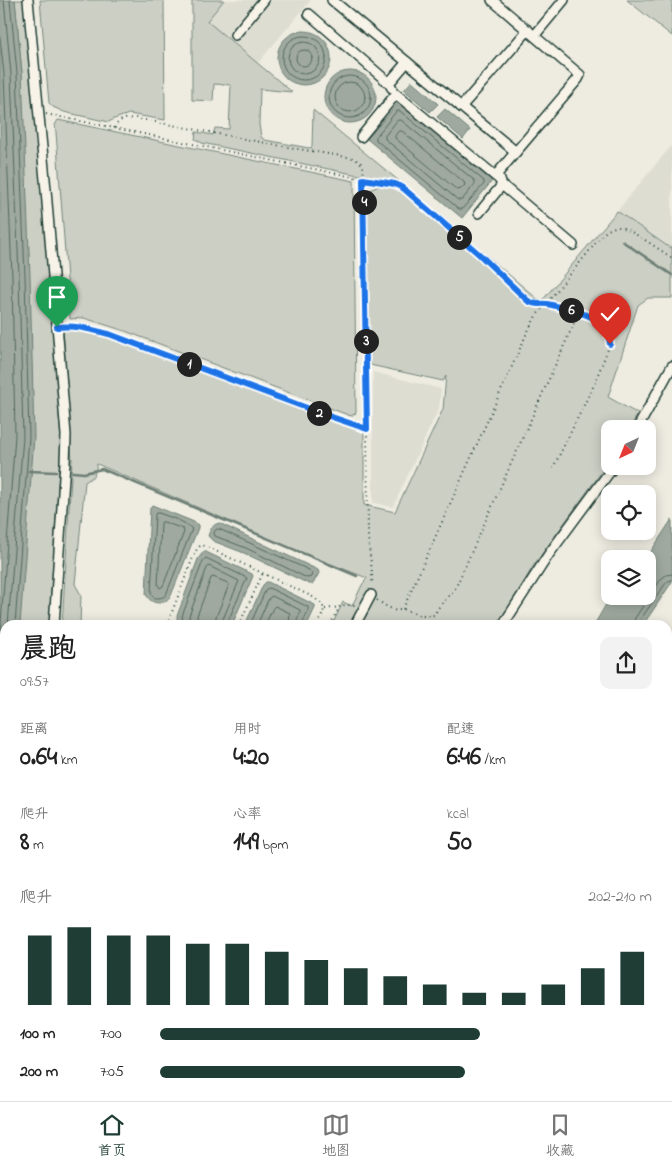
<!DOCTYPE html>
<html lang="zh">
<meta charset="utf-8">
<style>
body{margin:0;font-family:"Indie Flower","LXGW WenKai TC",sans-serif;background:#f2f2f2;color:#222;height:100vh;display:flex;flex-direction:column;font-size:19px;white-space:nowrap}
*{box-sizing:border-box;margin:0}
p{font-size:16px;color:#767676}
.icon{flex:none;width:28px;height:28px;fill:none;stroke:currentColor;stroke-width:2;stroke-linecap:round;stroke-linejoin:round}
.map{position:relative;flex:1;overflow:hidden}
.details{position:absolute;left:0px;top:620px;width:672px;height:481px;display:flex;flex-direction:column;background:#fff;border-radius:15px 15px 0 0;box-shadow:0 2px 12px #0003}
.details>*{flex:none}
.needle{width:32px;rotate:223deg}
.buttons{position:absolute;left:601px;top:420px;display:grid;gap:10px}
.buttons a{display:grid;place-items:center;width:55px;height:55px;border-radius:10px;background:#fff;box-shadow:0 2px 12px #0003;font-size:25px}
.pin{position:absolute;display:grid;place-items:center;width:42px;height:42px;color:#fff;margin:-51px -21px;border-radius:50% 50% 50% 0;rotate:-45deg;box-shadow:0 0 5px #0007}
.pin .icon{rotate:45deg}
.km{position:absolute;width:25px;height:25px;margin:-12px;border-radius:50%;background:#222;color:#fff;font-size:14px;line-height:25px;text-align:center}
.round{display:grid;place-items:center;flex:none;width:52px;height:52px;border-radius:10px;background:#f2f2f2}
.headline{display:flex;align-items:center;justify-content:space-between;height:85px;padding:0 20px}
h1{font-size:28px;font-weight:800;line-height:38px}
.figures{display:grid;grid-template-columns:repeat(3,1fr);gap:8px;height:85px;padding:5px 20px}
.figures div{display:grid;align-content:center}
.figures b{font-size:25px;font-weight:800}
.figures small{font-size:14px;font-weight:400}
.figures p{font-size:14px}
.chart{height:140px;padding:10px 20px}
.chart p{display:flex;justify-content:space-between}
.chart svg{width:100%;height:90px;margin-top:5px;stroke:#1f3d34;stroke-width:6}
ul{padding:0 20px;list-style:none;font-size:16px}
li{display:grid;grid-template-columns:80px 60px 1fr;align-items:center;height:38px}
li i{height:12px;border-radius:6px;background:#1f3d34}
.menu{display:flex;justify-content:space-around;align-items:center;height:70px;border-top:1px solid #e0e0e0;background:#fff;font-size:14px;color:#767676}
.menu a{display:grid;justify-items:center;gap:2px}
.menu .on{color:#1f3d34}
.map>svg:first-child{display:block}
.built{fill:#ddddd2}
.green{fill:#cccfc4;stroke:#76867c}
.water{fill:#9fa99f;stroke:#6c7e74}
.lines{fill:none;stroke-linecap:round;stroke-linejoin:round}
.shore{stroke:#52685f;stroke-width:1}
.stream{stroke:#6c7e74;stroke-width:2.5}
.river{stroke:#9fa99f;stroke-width:16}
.minor-casing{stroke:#1f3d34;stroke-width:12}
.path{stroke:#1f3d34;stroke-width:2;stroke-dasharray:1 4;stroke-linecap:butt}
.minor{stroke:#f7f3e8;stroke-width:9}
.route-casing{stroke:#fff;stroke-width:10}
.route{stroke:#1a73e8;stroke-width:6}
</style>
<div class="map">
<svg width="672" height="1101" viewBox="0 0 672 1101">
<rect width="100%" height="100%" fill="#eeece1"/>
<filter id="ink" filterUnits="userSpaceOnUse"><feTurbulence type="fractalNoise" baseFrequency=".02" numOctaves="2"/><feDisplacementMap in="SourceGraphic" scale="10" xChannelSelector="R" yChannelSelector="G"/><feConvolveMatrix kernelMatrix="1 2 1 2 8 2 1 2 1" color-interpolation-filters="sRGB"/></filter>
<g filter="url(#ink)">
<!-- built -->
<g class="built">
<path d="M 224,0 L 311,0 L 258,63 L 206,21 Z"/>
<path d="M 672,145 L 672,245 L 670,248 L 617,211 Z"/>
<path d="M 373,372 L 441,389 L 439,408 L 393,507 L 373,503 Z"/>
</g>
<!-- green -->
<g class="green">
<path d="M 15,0 L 24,0 L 36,126 L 61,440 L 49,625 L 16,625 L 22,73 Z"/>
<path d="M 40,0 L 164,0 L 165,120 L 129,114 L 114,119 L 109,122 L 64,112 L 53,107 L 49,103 Z"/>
<path d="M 192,0 L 224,0 L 207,21 L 292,92 L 260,89 L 259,124 L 261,137 L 265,140 L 309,148 L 312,147 L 313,110 L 399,181 L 353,174 L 202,143 L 195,139 L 196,132 L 213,135 L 215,128 L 229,129 L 231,85 L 214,84 L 213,101 L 192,100 Z"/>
<path d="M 627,0 L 672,0 L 672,36 Z"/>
<path d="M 58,120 L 354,181 L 356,413 L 351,416 L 125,331 L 84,318 L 70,319 L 56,132 L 55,125 Z"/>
<path d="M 381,185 L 393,186 L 409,195 L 456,236 L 460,243 L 462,235 L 541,302 L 617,211 L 670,248 L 672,245 L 672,298 L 648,298 L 638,305 L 608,397 L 638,414 L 629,429 L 610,429 L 610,460 L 534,565 L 498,625 L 332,625 L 343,602 L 352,606 L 362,585 L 367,578 L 303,553 L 97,464 L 94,476 L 85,482 L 75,584 L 81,595 L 80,625 L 62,625 L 72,461 L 63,331 C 81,328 93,332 109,338 L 319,416 L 364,431 L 364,505 L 395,512 L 443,409 L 446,376 L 443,381 L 370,365 L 367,197 L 370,190 Z"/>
<path d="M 5,745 L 5,901 L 0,897 L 0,798 Z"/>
</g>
<!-- water -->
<g class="water">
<path d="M 0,0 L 15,0 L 22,73 L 30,276 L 34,437 L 20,625 L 5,625 L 5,774 L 0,820 Z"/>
<circle cx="304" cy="58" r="27"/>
<circle cx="350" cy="97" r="26"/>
<path d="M 412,81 L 438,104 L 430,112 L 404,90 Z"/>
<path d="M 398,103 L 492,181 L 462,218 L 367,139 Z"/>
<path d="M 445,109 L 470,130 L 463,139 L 437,117 Z"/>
<path d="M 152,505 L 194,522 L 198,525 L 198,528 L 170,598 C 162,606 150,604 146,594 L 150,508 Z"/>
<path d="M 672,519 L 672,582 L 643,625 L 594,625 L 611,596 L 648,596 L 648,559 L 646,559 Z"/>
<path d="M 219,523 L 318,570 L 319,573 L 313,584 L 309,584 L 244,553 L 213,541 L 208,536 C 210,530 212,525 219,523 Z"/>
<path d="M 204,551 L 252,574 L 253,576 L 232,625 L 182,625 C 178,623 177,621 177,616 L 198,559 Z"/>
<path d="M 266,582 L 268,582 L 315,605 L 315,608 L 307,625 L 245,625 L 263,585 Z"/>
</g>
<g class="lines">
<!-- shore -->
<g class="shore">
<path d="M 4,0 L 11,74 L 19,276 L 23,437 L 8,625"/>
<path d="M 10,0 L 17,73 L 25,276 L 29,437 L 15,625"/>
<circle cx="304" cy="58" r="22"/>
<path d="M 0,38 L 4,74 L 12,276 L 15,436 L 1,623 L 2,629 L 5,636"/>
<circle cx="304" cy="58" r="16"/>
<circle cx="304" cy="58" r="8"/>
<circle cx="350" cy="97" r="21"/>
<circle cx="350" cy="97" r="15"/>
<path d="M 397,111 L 400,111 L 484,181 L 484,184 L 462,209 L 459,209 L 376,140 L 376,137 Z"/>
<path d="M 398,120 L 401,120 L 475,181 L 475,184 L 462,200 L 458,200 L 385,139 L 385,136 Z"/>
<path d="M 399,131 L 402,131 L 464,182 L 465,185 L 461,189 L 457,190 L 395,138 L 395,136 Z"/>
<path d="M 156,513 L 159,513 C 169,517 185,521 192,529 L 166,595 C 163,598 157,599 153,597 L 151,593 L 155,515 Z"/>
<path d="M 162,522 L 164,522 L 183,529 L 184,532 L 163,586 L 160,588 L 158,585 L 161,524 Z"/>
<path d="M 217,529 L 219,529 L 309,570 L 312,573 L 311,577 L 307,578 L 246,548 L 215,536 L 214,533 Z"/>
<path d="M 184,625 L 182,616 L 203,561 L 206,558 L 247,578 L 228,621 L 228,625"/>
<path d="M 190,625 L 189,616 L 207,568 L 209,566 L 239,581 L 223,619 L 222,625"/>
<path d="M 198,625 L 197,616 L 211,578 L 213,577 L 228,583 L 229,585 L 216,617 L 214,625"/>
<path d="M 250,625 L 266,589 L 269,588 L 308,607 C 309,613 303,618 303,625"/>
<path d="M 257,625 L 269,598 L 272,596 L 300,610 C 301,614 296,620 296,625"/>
<path d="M 265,625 L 273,608 L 275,606 L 290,613 L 289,625"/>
<path d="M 633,625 L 635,618 L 661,579 L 666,575 L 672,574"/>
<path d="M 639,625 L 640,620 L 666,583 L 668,581 L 672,580"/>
</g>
<!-- stream -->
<g class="stream">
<path d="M 622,241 L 672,275"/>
<path d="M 29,471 L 56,472"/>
<path d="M 73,472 L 84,473 L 102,469 L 357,576"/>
</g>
<!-- river -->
<path class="river" d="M 397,1096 L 404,1101"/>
<defs>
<g id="minor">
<path d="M 28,0 L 46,190 L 66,435 L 65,463 L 54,625"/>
<path d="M 332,0 L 516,152"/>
<path d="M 309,14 L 389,83"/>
<path d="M 235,35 L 264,0"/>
<path d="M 535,35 L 564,0"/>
<path d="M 392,88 L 389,83 L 407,62"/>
<path d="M 461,107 L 528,30"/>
<path d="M 361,137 L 396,94 L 500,180"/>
<path d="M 502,185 L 573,245"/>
<path d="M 479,213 L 502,185 L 497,174 L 578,79 L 580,75 L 492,0"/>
<path d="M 637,429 L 672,366"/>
<path d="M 355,625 L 371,595"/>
<path d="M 503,625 L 549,554 L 614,466"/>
<path d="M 668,918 L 672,913"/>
<path d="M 0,963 L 5,965"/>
<path d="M 668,1048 L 672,1050"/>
<path d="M 583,1096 L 593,1101"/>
<path d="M 667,1096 L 672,1099"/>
<path d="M 445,1101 L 447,1096"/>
<path d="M 502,1101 L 506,1096"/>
</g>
</defs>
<!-- minor casing -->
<use href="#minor" class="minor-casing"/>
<!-- path -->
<g class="path">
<path d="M 46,114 L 363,179 L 367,429 L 368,536 C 369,553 373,569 372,585"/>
<path d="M 114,128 C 120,118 124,119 135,118 L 292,148 L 353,158 C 365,164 364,167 363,179 L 395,184 L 403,188 L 480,255 L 528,301 L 535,304 L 546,304 L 588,315 L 603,324 L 610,334 L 610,344 L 593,387 L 553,468"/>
<path d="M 65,326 L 79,326 L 109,334 L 323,414 L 367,429"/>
<path d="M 377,600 L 386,606 L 396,611 L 403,609 L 418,614 L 427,616 L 434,615 L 439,607 L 455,589 L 579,312"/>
<path d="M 325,609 L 340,607"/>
<path d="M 403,609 L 526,335 L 536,316 L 604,233 C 608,230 613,226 619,227 C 631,229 660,250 672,258"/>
<path d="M 172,625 L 170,622 L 170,617 L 194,555 L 197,549 L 201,545 L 205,546 L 313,597 L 322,604 L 324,609"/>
<path d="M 239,625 L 263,573"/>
<path d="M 317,625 L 323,613 L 324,609"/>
<path d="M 330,625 L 340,606 L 345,605 L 356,605"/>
<path d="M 668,690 L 672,686"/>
<path d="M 668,738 L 672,744"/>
<path d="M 484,1096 L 489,1101"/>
<path d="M 387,1101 L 390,1096"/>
</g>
<!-- minor -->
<use href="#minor" class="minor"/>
</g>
</g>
<g class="lines" filter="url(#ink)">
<defs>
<path id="route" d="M 57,327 C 77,325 89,329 109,334 L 323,414 L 367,429 L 363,179 L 395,184 L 403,188 L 480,255 L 528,301 C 538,306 537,303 547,304 C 553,305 559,307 566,309 C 586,314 609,319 610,344"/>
</defs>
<!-- route casing -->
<use href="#route" class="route-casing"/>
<!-- route -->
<use href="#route" class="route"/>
</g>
</svg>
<div class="buttons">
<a><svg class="needle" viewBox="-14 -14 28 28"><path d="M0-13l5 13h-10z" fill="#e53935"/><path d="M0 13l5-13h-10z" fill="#767676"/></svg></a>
<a><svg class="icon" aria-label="locate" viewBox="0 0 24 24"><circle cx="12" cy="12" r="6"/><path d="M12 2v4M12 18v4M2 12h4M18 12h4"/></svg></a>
<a><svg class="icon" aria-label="layers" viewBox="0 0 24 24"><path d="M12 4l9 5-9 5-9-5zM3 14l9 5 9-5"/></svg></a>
</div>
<div class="pin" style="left:57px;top:327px;background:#1e9e55"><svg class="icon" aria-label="arrive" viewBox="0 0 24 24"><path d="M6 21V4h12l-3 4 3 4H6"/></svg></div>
<div class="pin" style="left:610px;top:344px;background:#d93025"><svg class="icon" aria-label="check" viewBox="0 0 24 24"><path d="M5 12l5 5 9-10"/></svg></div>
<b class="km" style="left:189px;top:364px">1</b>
<b class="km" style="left:319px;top:413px">2</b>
<b class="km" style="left:366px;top:341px">3</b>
<b class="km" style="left:364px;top:202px">4</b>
<b class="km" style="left:459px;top:237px">5</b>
<b class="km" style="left:571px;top:310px">6</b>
<section class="details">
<div class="headline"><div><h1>晨跑</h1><p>09:57</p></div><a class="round"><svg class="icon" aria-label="share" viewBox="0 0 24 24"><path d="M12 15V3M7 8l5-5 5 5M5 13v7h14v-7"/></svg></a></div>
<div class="figures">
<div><p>距离</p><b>0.64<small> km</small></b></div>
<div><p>用时</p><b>4:20</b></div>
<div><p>配速</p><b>6:46<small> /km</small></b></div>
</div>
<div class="figures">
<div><p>爬升</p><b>8<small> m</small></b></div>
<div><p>心率</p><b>149<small> bpm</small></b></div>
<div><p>kcal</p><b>50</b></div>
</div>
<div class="chart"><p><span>爬升</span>202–210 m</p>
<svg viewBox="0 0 160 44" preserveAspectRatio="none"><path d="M5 44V10M15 44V6M25 44V10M35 44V10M45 44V14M55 44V14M65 44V18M75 44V22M85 44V26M95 44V30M105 44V34M115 44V38M125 44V38M135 44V34M145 44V26M155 44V18"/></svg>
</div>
<ul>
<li><b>100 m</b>7:00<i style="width:65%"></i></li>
<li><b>200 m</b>7:05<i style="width:62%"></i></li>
</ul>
</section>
</div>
<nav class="menu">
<a class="on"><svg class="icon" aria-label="home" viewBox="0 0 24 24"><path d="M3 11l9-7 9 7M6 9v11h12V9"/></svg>首页</a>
<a><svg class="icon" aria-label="map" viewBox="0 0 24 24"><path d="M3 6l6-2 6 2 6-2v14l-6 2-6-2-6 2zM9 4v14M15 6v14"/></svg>地图</a>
<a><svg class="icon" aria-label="saved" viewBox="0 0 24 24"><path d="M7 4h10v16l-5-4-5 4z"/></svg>收藏</a>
</nav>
